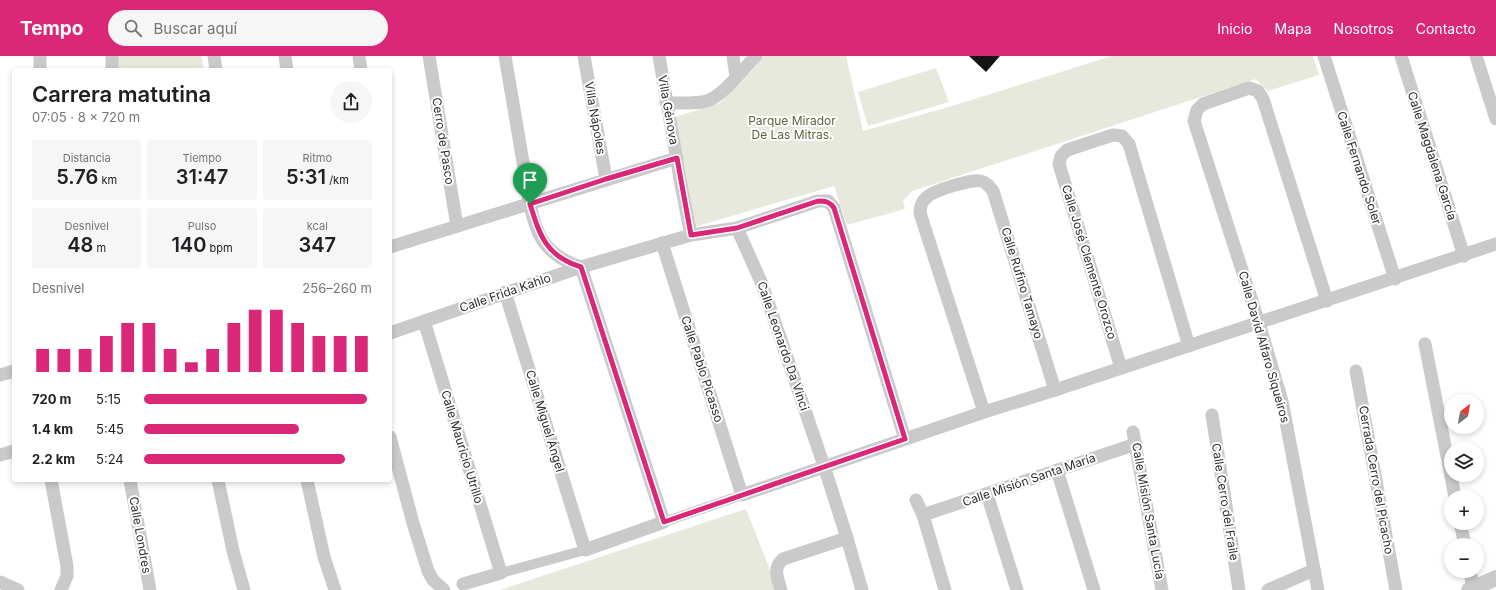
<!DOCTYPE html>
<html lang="es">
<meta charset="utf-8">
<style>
body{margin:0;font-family:Inter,sans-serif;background:#f6f6f6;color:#202124;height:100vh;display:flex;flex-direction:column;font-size:15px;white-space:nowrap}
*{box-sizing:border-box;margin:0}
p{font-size:13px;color:#757577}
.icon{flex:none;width:22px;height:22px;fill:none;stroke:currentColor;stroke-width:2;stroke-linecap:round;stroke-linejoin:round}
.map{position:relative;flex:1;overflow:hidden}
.panel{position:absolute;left:12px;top:12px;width:380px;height:414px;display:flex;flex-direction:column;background:#fff;border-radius:4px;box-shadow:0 2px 6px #0003}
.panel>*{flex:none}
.needle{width:26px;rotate:31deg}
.buttons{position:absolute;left:1444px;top:338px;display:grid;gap:8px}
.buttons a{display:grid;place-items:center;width:40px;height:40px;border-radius:50%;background:#fff;box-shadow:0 2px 6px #0003;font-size:20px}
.pin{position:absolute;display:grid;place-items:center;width:34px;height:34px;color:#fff;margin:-41px -17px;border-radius:50% 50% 50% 0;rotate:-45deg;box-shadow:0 0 4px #0007}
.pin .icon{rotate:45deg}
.round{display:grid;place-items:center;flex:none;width:42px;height:42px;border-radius:21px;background:#f6f6f6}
.headline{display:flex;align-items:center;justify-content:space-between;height:68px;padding:0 20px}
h1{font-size:22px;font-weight:600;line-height:30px}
.metrics{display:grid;grid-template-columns:repeat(3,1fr);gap:6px;height:68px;padding:4px 20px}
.metrics div{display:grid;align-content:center;border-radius:4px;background:#f6f6f6;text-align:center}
.metrics b{font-size:20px;font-weight:600}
.metrics small{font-size:11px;font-weight:400}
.metrics p{font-size:11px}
.chart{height:112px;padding:8px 20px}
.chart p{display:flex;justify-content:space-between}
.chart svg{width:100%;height:72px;margin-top:4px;stroke:#db2777;stroke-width:6}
ul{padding:0 20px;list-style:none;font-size:13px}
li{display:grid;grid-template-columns:64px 48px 1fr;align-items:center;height:30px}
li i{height:10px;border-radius:5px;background:#db2777}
header{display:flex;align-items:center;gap:24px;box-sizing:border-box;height:56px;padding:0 20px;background:#db2777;color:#fff}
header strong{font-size:19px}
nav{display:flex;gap:22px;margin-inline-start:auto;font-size:14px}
.search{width:280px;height:36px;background:#f6f6f6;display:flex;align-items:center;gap:10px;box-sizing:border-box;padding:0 14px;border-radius:22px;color:#757577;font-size:15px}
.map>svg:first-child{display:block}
.green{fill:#e6e9db}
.building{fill:#141414}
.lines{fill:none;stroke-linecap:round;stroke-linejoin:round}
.pedestrian{stroke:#cacaca;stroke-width:10}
.minor{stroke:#cacaca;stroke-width:13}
.tertiary{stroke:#cacaca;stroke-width:16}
.route-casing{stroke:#fff;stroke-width:8}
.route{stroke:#db2777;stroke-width:5}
.labels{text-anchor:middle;stroke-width:4;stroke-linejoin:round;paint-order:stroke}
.street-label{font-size:12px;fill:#2d2d2d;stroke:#fff}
.park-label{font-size:12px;fill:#58643f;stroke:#fff}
</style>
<header>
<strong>Tempo</strong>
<div class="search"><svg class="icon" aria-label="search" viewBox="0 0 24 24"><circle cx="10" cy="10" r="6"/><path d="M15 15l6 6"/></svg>Buscar aquí</div>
<nav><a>Inicio</a><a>Mapa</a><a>Nosotros</a><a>Contacto</a></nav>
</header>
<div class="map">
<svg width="1496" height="534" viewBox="0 0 1496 534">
<rect width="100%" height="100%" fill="#fff"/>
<!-- green -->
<g class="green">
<path d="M 118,0 L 201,0 L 204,14 L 118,14 Z"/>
<path d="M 764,0 L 846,0 L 863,75 L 952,50 L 1112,0 L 1313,0 L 1319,19 L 1268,35 L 1256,23 L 912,135 L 903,145 L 905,153 L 847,169 L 834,130 L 694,171 L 675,61 L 720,47 L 751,16 Z"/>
<path d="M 936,12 L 949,46 L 868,70 L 858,36 Z"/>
<path d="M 746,453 L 778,534 L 500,534 Z"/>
</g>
<!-- building -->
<path class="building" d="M 969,0 L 1000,0 L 986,16 Z"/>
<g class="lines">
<!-- pedestrian -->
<g class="pedestrian">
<path d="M 664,466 L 742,439"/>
<path d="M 501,517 L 585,494"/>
</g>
<!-- minor -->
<g class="minor">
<path d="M 40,0 L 40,14"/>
<path d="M 112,0 L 112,14"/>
<path d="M 214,0 L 216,14"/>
<path d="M 285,0 L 287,14"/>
<path d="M 359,0 L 361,14"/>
<path d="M 429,0 L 457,170"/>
<path d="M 584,0 L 606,123"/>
<path d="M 659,0 L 681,129 L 691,179"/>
<path d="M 733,0 L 736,21"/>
<path d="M 1324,0 L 1395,223"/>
<path d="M 1401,0 L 1464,200"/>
<path d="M 1476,0 L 1496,63"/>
<path d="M 666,47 C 677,47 698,48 707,45 C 723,40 744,12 756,0"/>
<path d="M 737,172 L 762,228 L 824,410 L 847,482 L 862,534"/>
<path d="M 662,187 L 742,439 L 984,356 L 1055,334 L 1496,188"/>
<path d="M 390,191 L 677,102"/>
<path d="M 505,236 L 585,494 L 664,466 L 581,211 C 564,206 547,195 539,178 C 529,156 527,130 523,106 C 517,71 511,35 505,0"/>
<path d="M 424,265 L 501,517 L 463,528"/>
<path d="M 390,277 L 581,211 L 691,179 L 737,172 L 818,145 L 828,145 L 834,152 L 905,383"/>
<path d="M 1425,288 L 1455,441"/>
<path d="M 1121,312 L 1059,108 L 1061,100 L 1067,94 L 1113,79 L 1122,80 L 1129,88 L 1189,290"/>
<path d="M 1356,315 L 1396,534"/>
<path d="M 0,319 L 14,315"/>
<path d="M 984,356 L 920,157 C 920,151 922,145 927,141 C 935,134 971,123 981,125 C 986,126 989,130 993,135 L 1055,334"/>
<path d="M 1212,359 L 1239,534"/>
<path d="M 1133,376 L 1162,534"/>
<path d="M 390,381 L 413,467 L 428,515 L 433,524 L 444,534"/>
<path d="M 0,399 L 14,395"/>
<path d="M 1057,414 L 1094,534"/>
<path d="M 51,424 L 67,510 L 67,520 L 61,534"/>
<path d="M 130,424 L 150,534"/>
<path d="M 218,424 L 233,495 L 244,534"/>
<path d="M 307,424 L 324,501 L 335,534"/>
<path d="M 987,438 L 1017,534"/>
<path d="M 916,444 L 923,459 L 945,534"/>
<path d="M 923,459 L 1136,388"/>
<path d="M 1460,467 L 1465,489"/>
<path d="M 1470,515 L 1473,532"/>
<path d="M 0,526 L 18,534"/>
<path d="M 781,534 C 778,522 772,513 783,503 L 847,482"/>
<path d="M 1268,534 L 1314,514"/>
<path d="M 1318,534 L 1282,345 L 1259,267 L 1194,65 L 1197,54 L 1203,48 L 1249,32 L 1258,35 L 1263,43 L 1327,245"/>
</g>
<!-- tertiary -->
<path class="tertiary" d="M 1469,534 L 1496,522"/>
</g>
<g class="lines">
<defs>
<path id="route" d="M 677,102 L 691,179 L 737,172 L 818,145 C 826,145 830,146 834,152 L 905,383 L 664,466 L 581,211 C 546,200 540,180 530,148 L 606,123 Z"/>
</defs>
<!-- route casing -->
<use href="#route" class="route-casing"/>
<!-- route -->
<use href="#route" class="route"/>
</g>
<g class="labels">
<!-- street labels -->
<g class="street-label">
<text transform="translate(668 54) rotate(80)" y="4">Villa Génova</text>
<text transform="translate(595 62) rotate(80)" y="4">Villa Nápoles</text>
<text transform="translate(443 85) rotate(81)" y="4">Cerro de Pasco</text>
<text transform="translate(1432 100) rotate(72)" y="4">Calle Magdalena García</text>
<text transform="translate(1359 112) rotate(72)" y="4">Calle Fernando Soler</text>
<text transform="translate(1089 206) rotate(73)" y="4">Calle José Clemente Orozco</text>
<text transform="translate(1022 227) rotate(73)" y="4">Calle Rufino Tamayo</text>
<text transform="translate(505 237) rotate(-19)" y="4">Calle Frida Kahlo</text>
<text transform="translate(783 290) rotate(71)" y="4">Calle Leonardo Da Vinci</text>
<text transform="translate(1264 291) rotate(74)" y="4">Calle David Alfaro Siqueiros</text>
<text transform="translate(702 313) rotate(72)" y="4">Calle Pablo Picasso</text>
<text transform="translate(545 365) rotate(73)" y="4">Calle Miguel Ángel</text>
<text transform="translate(462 391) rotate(73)" y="4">Calle Mauricio Utrillo</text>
<text transform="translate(1029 424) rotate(-19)" y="4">Calle Misión Santa María</text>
<text transform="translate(1376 424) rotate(80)" y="4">Cerrada Cerro del Picacho</text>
<text transform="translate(1225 446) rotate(81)" y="4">Calle Cerro del Fraile</text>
<text transform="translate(1148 455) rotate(80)" y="4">Calle Misión Santa Lucía</text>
<text transform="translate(140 479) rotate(80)" y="4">Calle Londres</text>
</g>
<!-- park labels -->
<g class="park-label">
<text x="792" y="69">Parque Mirador<tspan x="792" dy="14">De Las Mitras.</tspan></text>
</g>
</g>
</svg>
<div class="buttons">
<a><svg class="needle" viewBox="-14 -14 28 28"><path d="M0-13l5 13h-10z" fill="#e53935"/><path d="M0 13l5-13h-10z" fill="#757577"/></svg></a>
<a><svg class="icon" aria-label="layers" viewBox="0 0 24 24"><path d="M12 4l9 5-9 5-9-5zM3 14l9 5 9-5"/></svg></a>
<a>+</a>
<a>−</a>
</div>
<div class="pin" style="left:530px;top:148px;background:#1e9e55"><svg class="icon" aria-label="arrive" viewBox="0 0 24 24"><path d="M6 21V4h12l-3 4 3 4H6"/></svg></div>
<section class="panel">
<div class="headline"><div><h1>Carrera matutina</h1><p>07:05 · 8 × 720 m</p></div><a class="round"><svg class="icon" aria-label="share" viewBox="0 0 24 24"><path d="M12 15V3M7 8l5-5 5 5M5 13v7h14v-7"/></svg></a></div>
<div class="metrics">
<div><p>Distancia</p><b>5.76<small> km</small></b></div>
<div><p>Tiempo</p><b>31:47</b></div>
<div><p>Ritmo</p><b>5:31<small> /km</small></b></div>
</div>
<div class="metrics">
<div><p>Desnivel</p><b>48<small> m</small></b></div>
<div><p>Pulso</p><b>140<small> bpm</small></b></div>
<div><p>kcal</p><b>347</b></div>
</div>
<div class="chart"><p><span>Desnivel</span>256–260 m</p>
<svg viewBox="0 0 160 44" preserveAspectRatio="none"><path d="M5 44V30M15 44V30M25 44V30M35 44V22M45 44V14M55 44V14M65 44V30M75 44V38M85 44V30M95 44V14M105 44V6M115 44V6M125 44V14M135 44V22M145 44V22M155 44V22"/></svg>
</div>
<ul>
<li><b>720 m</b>5:15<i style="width:98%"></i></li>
<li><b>1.4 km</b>5:45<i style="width:68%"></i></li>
<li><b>2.2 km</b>5:24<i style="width:88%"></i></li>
</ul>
</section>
</div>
